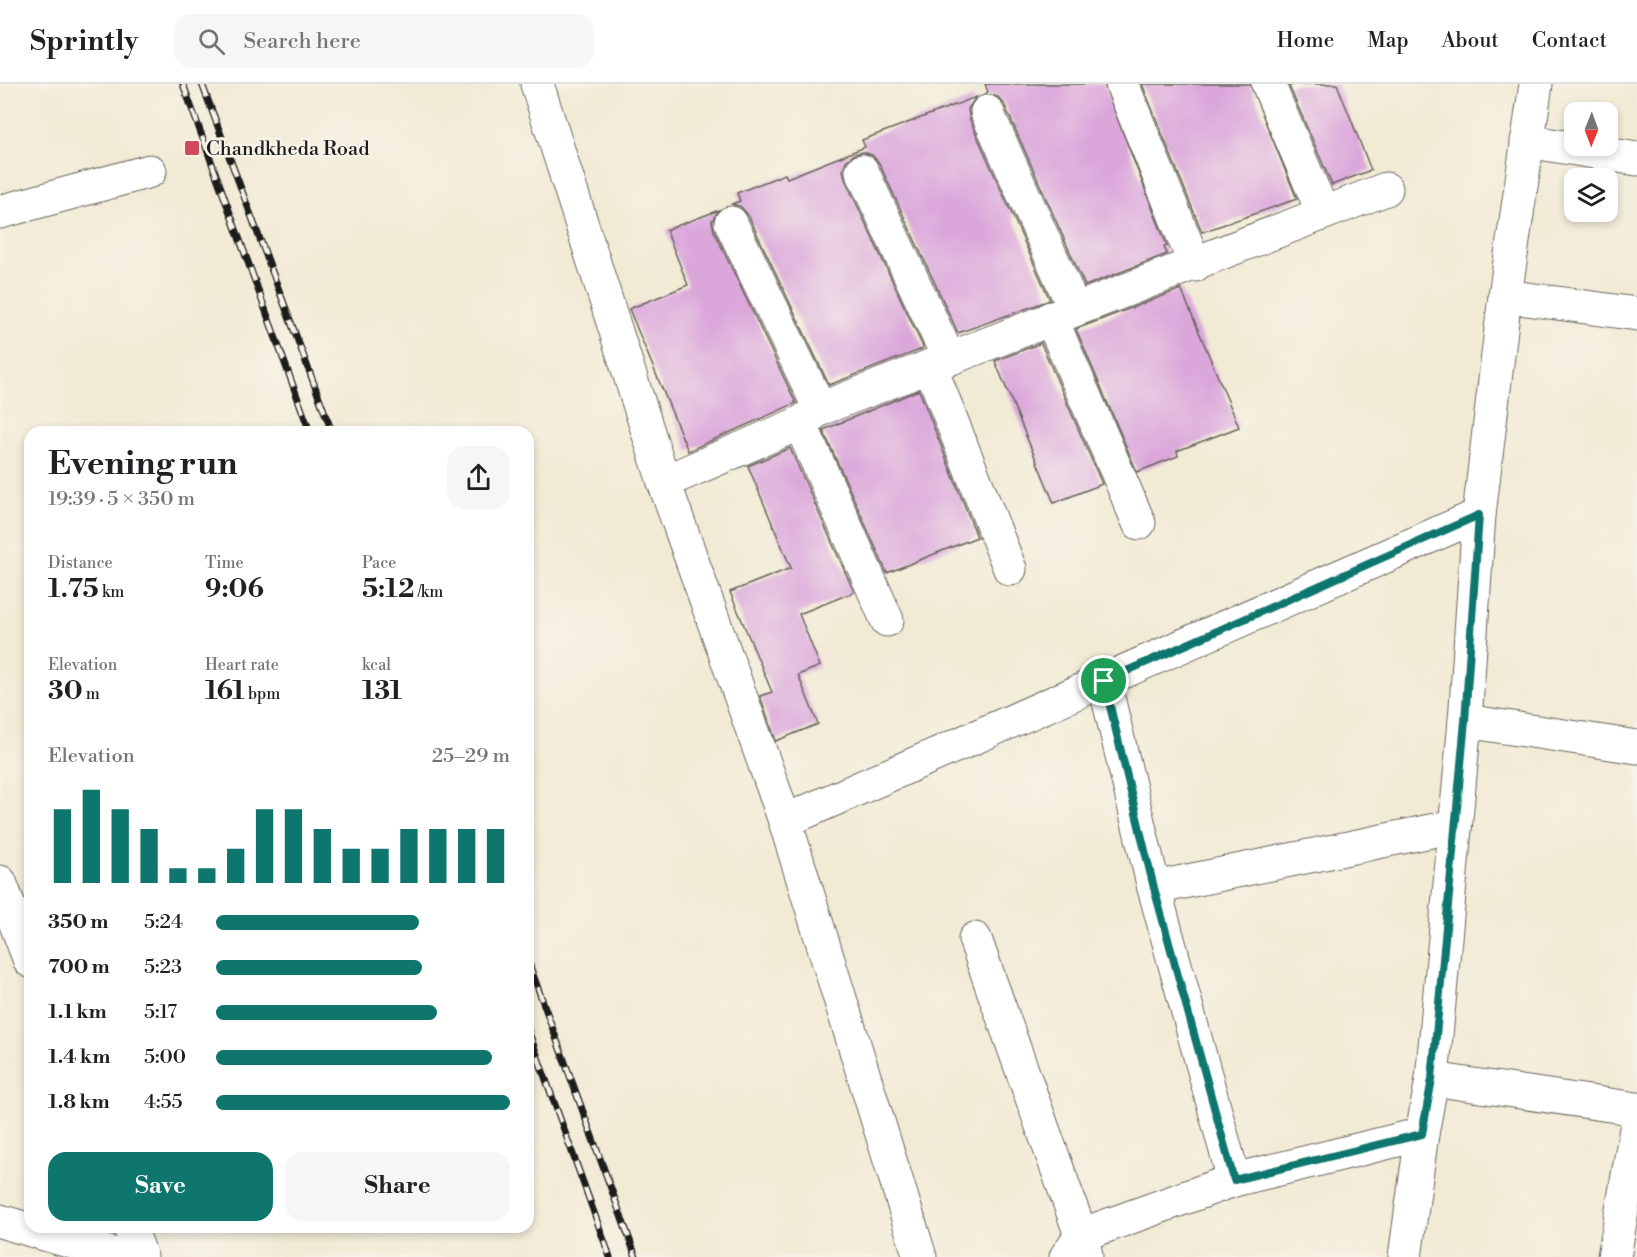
<!DOCTYPE html>
<meta charset="utf-8">
<style>
body{margin:0;font-family:"Libre Bodoni",serif;background:#f6f6f6;color:#202124;height:100vh;display:flex;flex-direction:column;font-size:22px;white-space:nowrap}
*{box-sizing:border-box;margin:0}
p{font-size:20px;color:#757577}
.icon{flex:none;width:33px;height:33px;fill:none;stroke:currentColor;stroke-width:2;stroke-linecap:round;stroke-linejoin:round}
.map{position:relative;flex:1;overflow:hidden}
.sheet{position:absolute;left:24px;top:342px;width:510px;height:807px;display:flex;flex-direction:column;background:#fff;border-radius:18px;box-shadow:0 3px 9px #0003}
.sheet>*{flex:none}
.needle{width:39px;rotate:181deg}
.controls{position:absolute;left:1564px;top:18px;display:grid;gap:12px}
.controls a{display:grid;place-items:center;width:54px;height:54px;border-radius:12px;background:#fff;box-shadow:0 3px 9px #0003;font-size:30px}
.pin{position:absolute;display:grid;place-items:center;width:51px;height:51px;color:#fff;margin:-26px;border:3px solid #fff;border-radius:50%;box-shadow:0 2px 6px #0007}
.round{display:grid;place-items:center;flex:none;width:63px;height:63px;border-radius:18px;background:#f6f6f6}
.headline{display:flex;align-items:center;justify-content:space-between;height:102px;padding:0 24px}
h1{font-size:33px;font-weight:700;line-height:45px}
.stats{display:grid;grid-template-columns:repeat(3,1fr);gap:9px;height:102px;padding:6px 24px}
.stats div{display:grid;align-content:center}
.stats b{font-size:26px;font-weight:700}
.stats small{font-size:16px;font-weight:400}
.stats p{font-size:16px}
.chart{height:168px;padding:12px 24px}
.chart p{display:flex;justify-content:space-between}
.chart svg{width:100%;height:108px;margin-top:6px;stroke:#0f766e;stroke-width:6}
.button{display:flex;gap:12px;margin-top:auto;padding:12px 24px}
.button a{flex:1;height:69px;border-radius:18px;background:#0f766e;color:#fff;font-size:24px;font-weight:700;line-height:69px;text-align:center}
.button a+a{background:#f6f6f6;color:#202124}
ul{padding:0 24px;list-style:none;font-size:20px}
li{display:grid;grid-template-columns:96px 72px 1fr;align-items:center;height:45px}
li i{height:15px;border-radius:8px;background:#0f766e}
header{display:flex;align-items:center;gap:36px;box-sizing:border-box;height:84px;padding:0 30px;background:#fff;border-bottom:2px solid #e0e0e0}
header strong{font-size:28px}
nav{display:flex;gap:33px;margin-inline-start:auto;font-size:21px}
.search{width:420px;height:54px;background:#f6f6f6;display:flex;align-items:center;gap:15px;box-sizing:border-box;padding:0 21px;border-radius:18px;color:#757577;font-size:22px}
.map>svg:first-child{display:block}
.building{fill:#dba7db}
.lines{fill:none;stroke-linecap:round;stroke-linejoin:round}
.minor-casing{stroke:#67645c;stroke-width:35}
.minor{stroke:#fff;stroke-width:33}
.rail-casing{stroke:#1c1c1c;stroke-width:7}
.rail{stroke:#f7f3e8;stroke-width:4.5;stroke-dasharray:14;stroke-linecap:butt}
.route-casing{stroke:#fff;stroke-width:12}
.route{stroke:#0f766e;stroke-width:8}
.poi-dot{fill:#d1495b;stroke:#f7f3e8;stroke-width:2}
.labels{text-anchor:middle;stroke-width:5;stroke-linejoin:round;paint-order:stroke}
.poi-label{font-size:20px;fill:#1c1c1c;stroke:#f7f3e8;text-anchor:start}
</style>
<header>
<strong>Sprintly</strong>
<div class="search"><svg class="icon" aria-label="search" viewBox="0 0 24 24"><circle cx="10" cy="10" r="6"/><path d="M15 15l6 6"/></svg>Search here</div>
<nav><a>Home</a><a>Map</a><a>About</a><a>Contact</a></nav>
</header>
<div class="map">
<svg width="1637" height="1173" viewBox="0 0 1637 1173">
<rect width="100%" height="100%" fill="#f7f3e8"/>
<filter id="ink" filterUnits="userSpaceOnUse"><feTurbulence type="fractalNoise" baseFrequency=".0167" numOctaves="2"/><feDisplacementMap in="SourceGraphic" scale="12" xChannelSelector="R" yChannelSelector="G"/><feConvolveMatrix kernelMatrix="1 2 1 2 8 2 1 2 1" color-interpolation-filters="sRGB"/></filter>
<filter id="wash" filterUnits="userSpaceOnUse"><feTurbulence type="fractalNoise" baseFrequency=".008" numOctaves="4" result="noise"/><feDisplacementMap in="SourceGraphic" scale="24" xChannelSelector="R" yChannelSelector="G"/><feGaussianBlur stdDeviation="1.35" result="paint"/><feColorMatrix in="noise" values="0 0 0 0 0 0 0 0 0 0 0 0 0 0 0 0 0 1.4 0 .05"/><feComposite in="paint" operator="in"/></filter>
<g filter="url(#wash)">
<rect width="100%" height="100%" fill="#f1ead4"/>
<g id="blocks">
<!-- building -->
<g class="building">
<path d="M 985,0 L 1104,0 L 1167,162 L 1164,163 L 1167,170 L 1085,202 L 1004,20 L 998,13 L 985,10 L 988,8 Z"/>
<path d="M 1142,0 L 1250,0 L 1297,115 L 1202,148 Z"/>
<path d="M 1295,0 L 1337,0 L 1371,86 L 1332,101 L 1289,2 Z"/>
<path d="M 976,13 L 968,25 L 970,36 L 1050,216 L 958,249 L 879,79 L 872,71 L 863,68 L 855,70 L 846,77 L 843,86 L 845,95 L 923,263 L 922,265 L 829,301 L 748,131 L 741,123 L 732,120 L 740,117 L 737,109 L 785,90 L 787,94 L 865,63 L 862,56 Z"/>
<path d="M 719,126 L 712,137 L 714,147 L 796,319 L 688,367 L 629,225 L 688,201 L 666,146 Z"/>
<path d="M 1181,205 L 1239,343 L 1177,367 L 1178,372 L 1137,388 L 1076,245 Z"/>
<path d="M 1041,259 L 1102,400 L 1054,419 L 995,277 Z"/>
<path d="M 919,306 L 977,453 L 887,489 L 823,346 Z"/>
<path d="M 790,364 L 854,508 L 799,530 L 820,582 L 798,591 L 818,640 L 776,657 L 760,612 L 772,608 L 730,508 L 791,484 L 748,382 Z"/>
</g>
</g>
</g>
<g filter="url(#ink)">
<use href="#blocks" fill-opacity="0" stroke="#67645c" stroke-width="1.5"/>
<g class="lines">
<defs>
<g id="minor">
<path d="M 537,0 L 664,398 L 785,737 L 920,1173"/>
<path d="M 1122,0 L 1195,181"/>
<path d="M 1268,0 L 1323,129"/>
<path d="M 987,28 L 1074,224"/>
<path d="M 1527,57 L 1637,75"/>
<path d="M 862,87 L 949,275"/>
<path d="M 0,128 L 150,87"/>
<path d="M 731,139 L 820,325"/>
<path d="M 1505,212 L 1637,230"/>
<path d="M 1051,234 L 1139,439"/>
<path d="M 930,282 L 1010,485"/>
<path d="M 800,339 L 887,536"/>
<path d="M 664,398 L 800,339 L 820,325 L 1386,105"/>
<path d="M 1104,597 L 1154,804 L 1455,742"/>
<path d="M 1465,637 L 1637,663"/>
<path d="M 785,737 L 1479,431"/>
<path d="M 0,798 L 30,877"/>
<path d="M 1154,804 L 1234,1096"/>
<path d="M 975,855 L 1081,1151 L 1086,1171"/>
<path d="M 1432,995 L 1637,1025"/>
<path d="M 0,1137 L 123,1173"/>
<path d="M 130,1143 L 141,1173"/>
<path d="M 1066,1173 L 1081,1151 L 1234,1096 L 1422,1050"/>
<path d="M 1405,1173 L 1422,1050 L 1432,995 L 1465,637 L 1479,431 L 1505,212 L 1536,0"/>
<path d="M 1614,1173 L 1637,1039"/>
</g>
</defs>
<!-- minor casing -->
<use href="#minor" class="minor-casing"/>
<!-- minor -->
<use href="#minor" class="minor"/>
<defs>
<g id="rail">
<path d="M 183,0 L 310,348"/>
<path d="M 202,0 L 332,348"/>
<path d="M 528,877 L 636,1173"/>
<path d="M 528,946 L 610,1173"/>
</g>
</defs>
<!-- rail casing -->
<use href="#rail" class="rail-casing"/>
<!-- rail -->
<use href="#rail" class="rail"/>
</g>
</g>
<g class="lines" filter="url(#ink)">
<defs>
<path id="route" d="M 1479,431 L 1465,637 L 1432,995 L 1422,1050 L 1234,1096 L 1154,804 L 1104,597 Z"/>
</defs>
<!-- route casing -->
<use href="#route" class="route-casing"/>
<!-- route -->
<use href="#route" class="route"/>
</g>
<!-- markers -->
<rect class="poi-dot" x="184" y="56" width="16" height="16" rx="3"/>
<g class="labels">
<!-- poi labels -->
<g class="poi-label">
<text x="206" y="71">Chandkheda Road</text>
</g>
</g>
</svg>
<div class="controls">
<a><svg class="needle" viewBox="-14 -14 28 28"><path d="M0-13l5 13h-10z" fill="#e53935"/><path d="M0 13l5-13h-10z" fill="#757577"/></svg></a>
<a><svg class="icon" aria-label="layers" viewBox="0 0 24 24"><path d="M12 4l9 5-9 5-9-5zM3 14l9 5 9-5"/></svg></a>
</div>
<div class="pin" style="left:1104px;top:597px;background:#1e9e55"><svg class="icon" aria-label="arrive" viewBox="0 0 24 24"><path d="M6 21V4h12l-3 4 3 4H6"/></svg></div>
<section class="sheet">
<div class="headline"><div><h1>Evening run</h1><p>19:39 · 5 × 350 m</p></div><a class="round"><svg class="icon" aria-label="share" viewBox="0 0 24 24"><path d="M12 15V3M7 8l5-5 5 5M5 13v7h14v-7"/></svg></a></div>
<div class="stats">
<div><p>Distance</p><b>1.75<small> km</small></b></div>
<div><p>Time</p><b>9:06</b></div>
<div><p>Pace</p><b>5:12<small> /km</small></b></div>
</div>
<div class="stats">
<div><p>Elevation</p><b>30<small> m</small></b></div>
<div><p>Heart rate</p><b>161<small> bpm</small></b></div>
<div><p>kcal</p><b>131</b></div>
</div>
<div class="chart"><p><span>Elevation</span>25–29 m</p>
<svg viewBox="0 0 160 44" preserveAspectRatio="none"><path d="M5 44V14M15 44V6M25 44V14M35 44V22M45 44V38M55 44V38M65 44V30M75 44V14M85 44V14M95 44V22M105 44V30M115 44V30M125 44V22M135 44V22M145 44V22M155 44V22"/></svg>
</div>
<ul>
<li><b>350 m</b>5:24<i style="width:69%"></i></li>
<li><b>700 m</b>5:23<i style="width:70%"></i></li>
<li><b>1.1 km</b>5:17<i style="width:75%"></i></li>
<li><b>1.4 km</b>5:00<i style="width:94%"></i></li>
<li><b>1.8 km</b>4:55<i style="width:100%"></i></li>
</ul>
<div class="button"><a>Save</a><a>Share</a></div>
</section>
</div>
